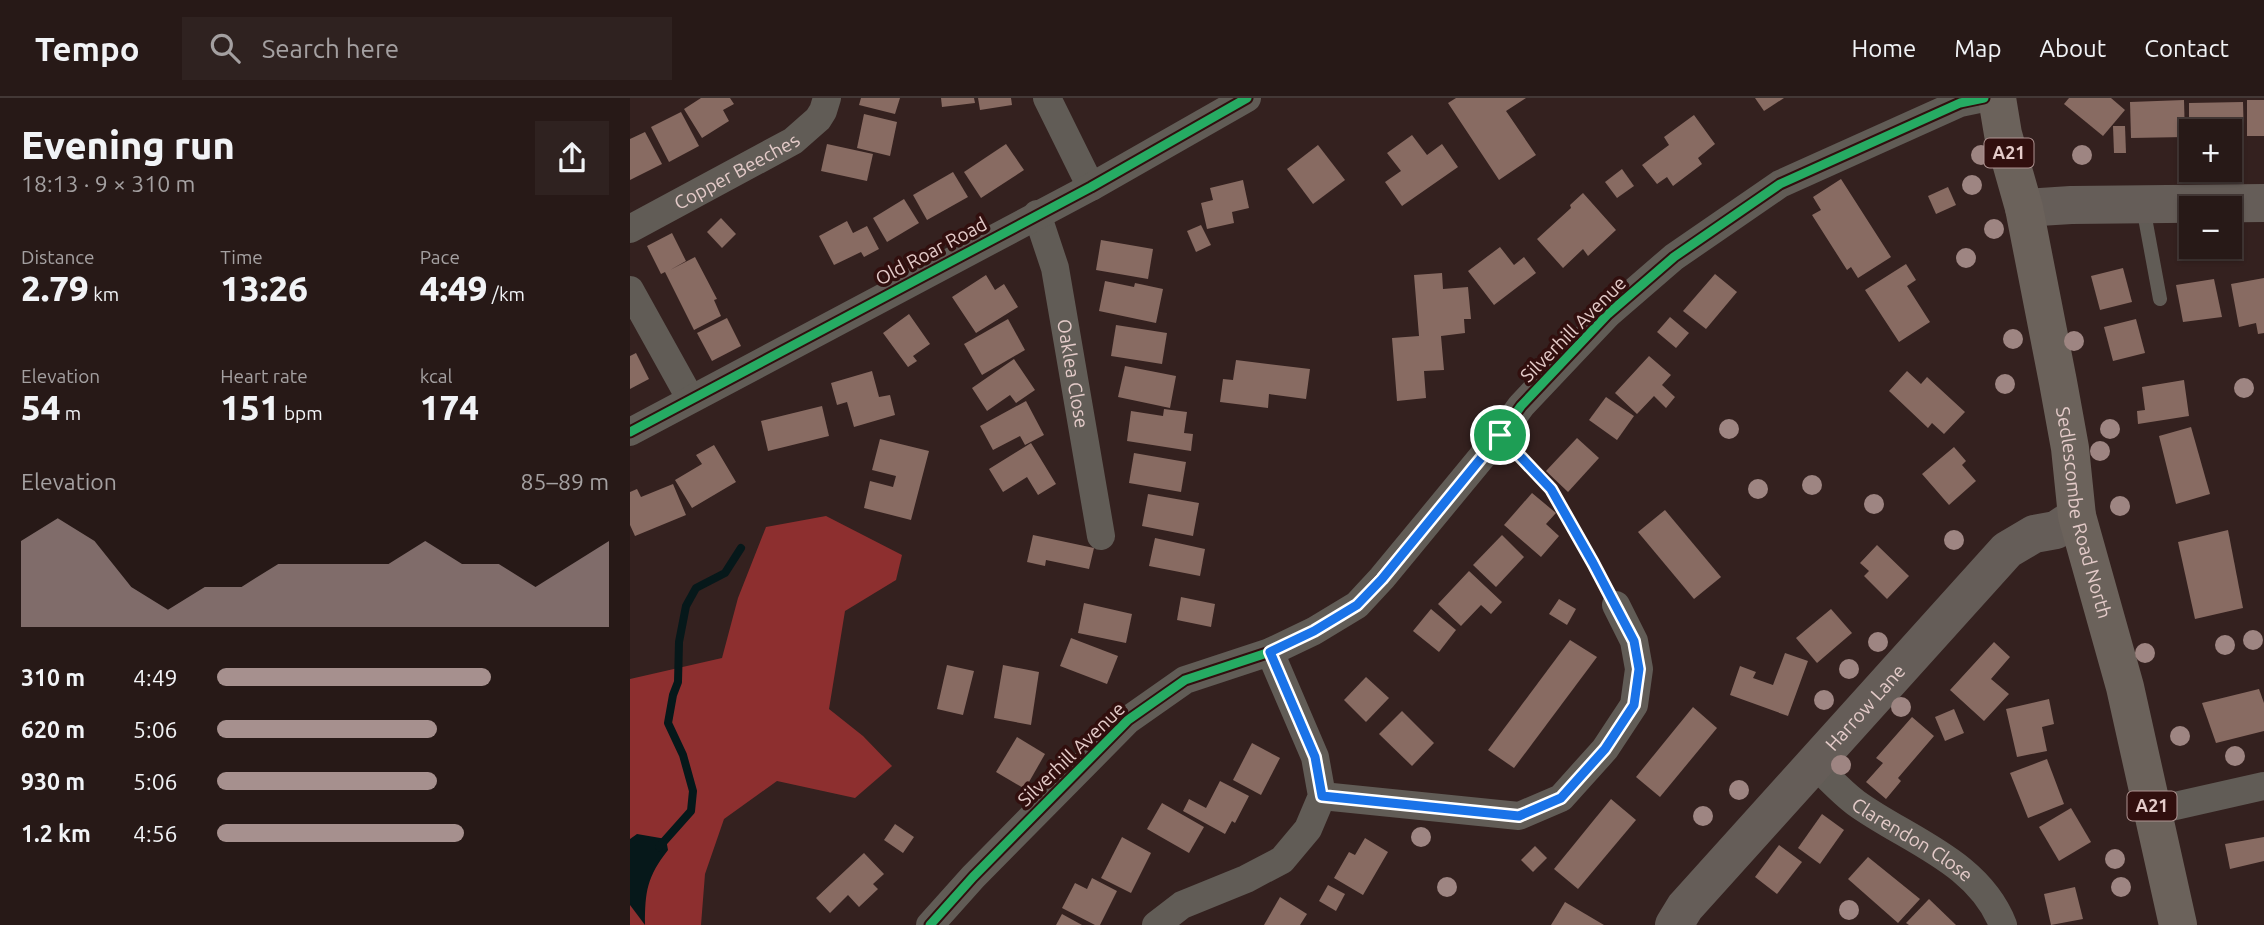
<!DOCTYPE html>
<meta charset="utf-8">
<style>
body{margin:0;font-family:Ubuntu,sans-serif;background:#2f2220;color:#f1f3f6;height:100vh;display:flex;flex-direction:column;font-size:26px;white-space:nowrap}
*{box-sizing:border-box;margin:0}
p{font-size:23px;color:#a4a0a1}
.icon{flex:none;width:38px;height:38px;fill:none;stroke:currentColor;stroke-width:2;stroke-linecap:round;stroke-linejoin:round}
.map{position:relative;flex:1;overflow:hidden}
.panel{display:flex;flex-direction:column;background:#271917;width:630px}
.panel>*{flex:none}
.tools{position:absolute;left:1549px;top:21px;display:grid;gap:14px}
.tools a{display:grid;place-items:center;width:63px;height:63px;border-radius:0px;background:#271917;box-shadow:0 2px 5px #0004,0 0 0 2px #433836;font-size:35px}
.pin{position:absolute;display:grid;place-items:center;width:60px;height:60px;color:#fff;margin:-30px;border:4px solid #fff;border-radius:50%;box-shadow:0 2px 7px #0007}
.round{display:grid;place-items:center;flex:none;width:74px;height:74px;border-radius:0px;background:#2f2220}
.summary{display:flex;align-items:center;justify-content:space-between;height:119px;padding:0 21px}
h1{font-size:38px;font-weight:800;line-height:52px}
.stats{display:grid;grid-template-columns:repeat(3,1fr);gap:10px;height:119px;padding:7px 21px}
.stats div{display:grid;align-content:center}
.stats b{font-size:35px;font-weight:800}
.stats small{font-size:19px;font-weight:400}
.stats p{font-size:19px}
.chart{height:196px;padding:14px 21px}
.chart p{display:flex;justify-content:space-between}
.chart svg{width:100%;height:126px;margin-top:7px;fill:#a6908e;opacity:.7}
ul{padding:0 21px;list-style:none;font-size:23px}
li{display:grid;grid-template-columns:112px 84px 1fr;align-items:center;height:52px}
li i{height:18px;border-radius:9px;background:#a6908e}
header{display:flex;align-items:center;gap:42px;box-sizing:border-box;height:98px;padding:0 35px;background:#271917;border-bottom:2px solid #433836}
header strong{font-size:33px}
nav{display:flex;gap:38px;margin-inline-start:auto;font-size:24px}
.search{width:490px;height:63px;background:#2f2220;display:flex;align-items:center;gap:18px;box-sizing:border-box;padding:0 24px;border-radius:0px;color:#a4a0a1;font-size:26px}
main{display:flex;flex:1;min-height:0}
.map>svg:first-child{display:block}
.forest{fill:#8d2f2f}
.water{fill:#06181a}
.lines{fill:none;stroke-linecap:round;stroke-linejoin:round}
.stream{stroke:#06181a;stroke-width:8}
.building{fill:#886b62}
.path{stroke:#5f5754;stroke-width:4.5;stroke-dasharray:3.5 3.5;stroke-linecap:butt}
.lane{stroke:#615c56;stroke-width:14}
.street{stroke:#615c56;stroke-width:28}
.secondary{stroke:#655d58;stroke-width:38}
.highway{stroke:#6b625b;stroke-width:38}
.cycleway-casing{stroke:#310f0e;stroke-width:13}
.cycleway{stroke:#26ab63;stroke-width:9}
.tree{fill:#9e8582}
.route-casing{stroke:#fff;stroke-width:14}
.route{stroke:#1a73e8;stroke-width:9}
.labels{text-anchor:middle;stroke-width:7;stroke-linejoin:round;paint-order:stroke}
.shield{fill:#310f0e;stroke:#ae9391;stroke-width:2}
.shield-label{font-size:18px;font-weight:bold;fill:#e4cbc9}
.street-label{font-size:19px;fill:#e4cbc9;stroke:#310f0e}
</style>
<header>
<strong>Tempo</strong>
<div class="search"><svg class="icon" aria-label="search" viewBox="0 0 24 24"><circle cx="10" cy="10" r="6"/><path d="M15 15l6 6"/></svg>Search here</div>
<nav><a>Home</a><a>Map</a><a>About</a><a>Contact</a></nav>
</header>
<main>
<section class="panel">
<div class="summary"><div><h1>Evening run</h1><p>18:13 · 9 × 310 m</p></div><a class="round"><svg class="icon" aria-label="share" viewBox="0 0 24 24"><path d="M12 15V3M7 8l5-5 5 5M5 13v7h14v-7"/></svg></a></div>
<div class="stats">
<div><p>Distance</p><b>2.79<small> km</small></b></div>
<div><p>Time</p><b>13:26</b></div>
<div><p>Pace</p><b>4:49<small> /km</small></b></div>
</div>
<div class="stats">
<div><p>Elevation</p><b>54<small> m</small></b></div>
<div><p>Heart rate</p><b>151<small> bpm</small></b></div>
<div><p>kcal</p><b>174</b></div>
</div>
<div class="chart"><p><span>Elevation</span>85–89 m</p>
<svg viewBox="0 0 160 44" preserveAspectRatio="none"><path d="M0 44V14L10 6L20 14L30 30L40 38L50 30L60 30L70 22L80 22L90 22L100 22L110 14L120 22L130 22L140 30L150 22L160 14V44z"/></svg>
</div>
<ul>
<li><b>310 m</b>4:49<i style="width:70%"></i></li>
<li><b>620 m</b>5:06<i style="width:56%"></i></li>
<li><b>930 m</b>5:06<i style="width:56%"></i></li>
<li><b>1.2 km</b>4:56<i style="width:63%"></i></li>
</ul>
</section>
<div class="map">
<svg width="1634" height="827" viewBox="0 0 1634 827">
<rect width="100%" height="100%" fill="#34211f"/>
<!-- forest -->
<path class="forest" d="M 196,418 L 272,457 L 266,482 L 215,513 L 199,611 L 233,638 L 262,668 L 225,700 L 147,683 L 94,721 L 75,776 L 71,827 L 0,827 L 0,581 L 92,560 L 108,500 L 136,429 Z"/>
<!-- water -->
<path class="water" d="M 7,736 L 36,741 L 38,752 C 17,779 15,793 15,827 L 0,807 L 0,741 Z"/>
<g class="lines">
<!-- stream -->
<path class="stream" d="M 29,749 L 61,713 L 63,693 L 53,657 L 38,625 L 43,597 L 48,584 L 49,544 L 56,508 L 66,490 L 95,475 L 111,450"/>
</g>
<!-- building -->
<g class="building">
<path d="M 71,0 L 100,0 L 104,6 L 93,12 L 99,23 L 72,40 L 54,11 Z"/>
<path d="M 231,0 L 270,0 L 265,16 L 229,7 Z"/>
<path d="M 311,0 L 344,0 L 345,5 L 312,9 Z"/>
<path d="M 348,0 L 381,0 L 382,7 L 350,12 Z"/>
<path d="M 826,0 L 896,0 L 876,13 L 906,57 L 869,82 L 818,5 Z"/>
<path d="M 1125,0 L 1154,0 L 1134,13 Z"/>
<path d="M 1439,0 L 1481,0 L 1495,12 L 1473,38 L 1434,6 Z"/>
<path d="M 1554,2 L 1555,39 L 1501,40 L 1500,4 Z"/>
<rect x="1617" y="2" width="17" height="36"/>
<path d="M 1613,4 L 1614,41 L 1600,41 L 1600,33 L 1559,33 L 1559,5 Z"/>
<path d="M 51,14 L 69,48 L 39,64 L 21,29 Z"/>
<path d="M 234,16 L 267,24 L 260,58 L 227,50 Z"/>
<path d="M 1064,17 L 1085,46 L 1068,60 L 1072,66 L 1043,88 L 1037,79 L 1027,86 L 1012,67 L 1039,47 L 1034,39 Z"/>
<path d="M 1483,28 L 1495,28 L 1496,55 L 1484,55 Z"/>
<path d="M 15,34 L 32,66 L 0,82 L 0,41 Z"/>
<path d="M 782,37 L 797,57 L 812,46 L 828,69 L 772,108 L 755,84 L 771,73 L 757,55 Z"/>
<path d="M 197,46 L 243,56 L 237,83 L 191,73 Z"/>
<path d="M 376,46 L 394,72 L 351,100 L 334,74 Z"/>
<path d="M 688,47 L 715,82 L 683,106 L 657,71 Z"/>
<path d="M 992,71 L 1004,88 L 987,100 L 975,84 Z"/>
<path d="M 323,74 L 338,99 L 297,122 L 283,97 Z"/>
<path d="M 1211,81 L 1261,159 L 1228,180 L 1221,169 L 1217,172 L 1182,117 L 1191,112 L 1183,99 Z"/>
<path d="M 613,82 L 619,110 L 602,114 L 604,125 L 577,131 L 571,105 L 583,102 L 580,90 Z"/>
<path d="M 1318,89 L 1326,107 L 1306,116 L 1298,98 Z"/>
<path d="M 953,95 L 986,132 L 958,158 L 953,151 L 933,170 L 907,141 L 941,110 L 940,107 Z"/>
<path d="M 274,101 L 289,125 L 257,144 L 243,120 Z"/>
<path d="M 91,120 L 106,136 L 92,150 L 77,134 Z"/>
<path d="M 217,123 L 223,135 L 237,128 L 249,151 L 234,159 L 231,154 L 204,167 L 189,138 Z"/>
<path d="M 571,127 L 581,147 L 566,154 L 557,133 Z"/>
<path d="M 42,135 L 56,163 L 40,172 L 65,159 L 87,201 L 84,202 L 91,218 L 64,232 L 35,174 L 31,176 L 17,148 Z"/>
<path d="M 471,142 L 523,151 L 518,181 L 466,172 Z"/>
<path d="M 870,149 L 884,167 L 894,159 L 906,175 L 864,207 L 838,173 Z"/>
<path d="M 1276,166 L 1286,182 L 1277,188 L 1300,224 L 1269,244 L 1235,192 Z"/>
<path d="M 1493,170 L 1502,204 L 1470,212 L 1461,178 Z"/>
<path d="M 812,175 L 813,191 L 838,189 L 841,221 L 834,221 L 835,235 L 811,238 L 814,272 L 794,273 L 796,300 L 767,303 L 762,240 L 789,238 L 784,177 Z"/>
<path d="M 1085,176 L 1107,194 L 1076,231 L 1053,213 Z"/>
<path d="M 356,177 L 365,192 L 374,186 L 388,209 L 346,235 L 322,199 Z"/>
<path d="M 1634,180 L 1634,235 L 1628,236 L 1626,225 L 1609,229 L 1601,186 Z"/>
<path d="M 1584,181 L 1592,219 L 1553,224 L 1546,187 Z"/>
<path d="M 475,183 L 504,189 L 505,185 L 533,191 L 526,225 L 469,213 Z"/>
<path d="M 279,216 L 300,246 L 283,258 L 287,263 L 278,269 L 253,235 Z"/>
<path d="M 1040,219 L 1059,235 L 1046,250 L 1027,234 Z"/>
<path d="M 97,220 L 111,248 L 82,263 L 67,235 Z"/>
<path d="M 378,221 L 395,252 L 352,277 L 334,246 Z"/>
<path d="M 1506,221 L 1515,255 L 1483,263 L 1474,229 Z"/>
<path d="M 486,227 L 537,235 L 532,266 L 481,258 Z"/>
<path d="M 6,255 L 19,281 L 0,291 L 0,258 Z"/>
<path d="M 1019,258 L 1041,277 L 1032,287 L 1045,299 L 1036,310 L 1024,298 L 1007,316 L 985,295 Z"/>
<path d="M 384,261 L 405,292 L 386,305 L 380,297 L 357,313 L 342,290 Z"/>
<path d="M 606,262 L 680,271 L 676,301 L 639,296 L 638,310 L 590,304 L 593,281 L 603,282 Z"/>
<path d="M 495,268 L 546,278 L 540,310 L 488,299 Z"/>
<path d="M 242,273 L 249,299 L 260,297 L 265,317 L 224,329 L 217,304 L 207,307 L 201,285 Z"/>
<path d="M 1277,273 L 1291,286 L 1297,279 L 1335,314 L 1314,336 L 1302,325 L 1298,330 L 1259,293 Z"/>
<path d="M 1554,282 L 1559,318 L 1508,326 L 1507,313 L 1515,312 L 1512,289 Z"/>
<path d="M 976,299 L 1004,318 L 987,342 L 959,322 Z"/>
<path d="M 396,303 L 414,337 L 395,347 L 390,338 L 363,352 L 350,328 Z"/>
<path d="M 192,308 L 199,338 L 138,353 L 131,323 Z"/>
<path d="M 534,311 L 557,314 L 554,335 L 563,336 L 561,353 L 497,343 L 501,313 L 533,318 Z"/>
<path d="M 1561,329 L 1580,396 L 1546,406 L 1529,338 Z"/>
<path d="M 947,340 L 969,360 L 938,394 L 916,373 Z"/>
<path d="M 250,341 L 299,353 L 281,422 L 234,410 L 240,383 L 263,389 L 266,378 L 242,372 Z"/>
<path d="M 401,345 L 426,386 L 408,397 L 397,379 L 373,394 L 359,371 Z"/>
<path d="M 84,347 L 106,384 L 62,410 L 45,382 L 72,366 L 66,357 Z"/>
<path d="M 1324,349 L 1336,363 L 1332,367 L 1346,383 L 1319,407 L 1292,376 Z"/>
<path d="M 504,355 L 556,364 L 551,394 L 499,385 Z"/>
<path d="M 43,386 L 56,417 L 5,438 L 0,427 L 0,394 L 7,391 L 11,399 Z"/>
<path d="M 902,395 L 926,415 L 916,426 L 929,438 L 911,459 L 874,427 Z"/>
<path d="M 518,396 L 569,405 L 563,438 L 512,428 Z"/>
<path d="M 1035,412 L 1091,479 L 1064,501 L 1008,434 Z"/>
<path d="M 1598,432 L 1613,510 L 1565,521 L 1548,444 Z"/>
<path d="M 403,437 L 464,450 L 459,471 L 416,462 L 415,468 L 397,464 Z"/>
<path d="M 872,437 L 894,459 L 866,489 L 843,467 Z"/>
<path d="M 525,440 L 575,451 L 570,478 L 519,468 Z"/>
<path d="M 1247,447 L 1279,478 L 1257,501 L 1234,478 L 1239,473 L 1230,465 Z"/>
<path d="M 839,473 L 872,504 L 861,516 L 851,507 L 831,528 L 808,506 Z"/>
<path d="M 551,499 L 585,506 L 581,529 L 547,522 Z"/>
<path d="M 929,501 L 946,511 L 937,527 L 919,516 Z"/>
<path d="M 454,505 L 502,516 L 496,545 L 448,535 Z"/>
<path d="M 801,511 L 826,532 L 809,554 L 783,533 Z"/>
<path d="M 1201,511 L 1222,535 L 1187,565 L 1166,540 Z"/>
<path d="M 441,540 L 488,558 L 477,586 L 430,568 Z"/>
<path d="M 940,542 L 967,559 L 884,670 L 858,652 Z"/>
<path d="M 1364,544 L 1380,559 L 1361,581 L 1379,596 L 1354,623 L 1320,592 Z"/>
<path d="M 1155,555 L 1178,563 L 1158,618 L 1100,597 L 1110,568 L 1126,574 L 1123,580 L 1143,587 Z"/>
<path d="M 317,567 L 344,573 L 333,617 L 307,611 Z"/>
<path d="M 373,567 L 409,574 L 401,627 L 364,620 Z"/>
<path d="M 736,579 L 759,600 L 736,624 L 714,602 Z"/>
<path d="M 1629,591 L 1634,605 L 1634,633 L 1586,645 L 1572,605 Z"/>
<path d="M 1419,601 L 1424,626 L 1412,629 L 1417,653 L 1387,659 L 1376,611 Z"/>
<path d="M 1063,609 L 1087,630 L 1030,699 L 1006,679 Z"/>
<path d="M 1324,611 L 1334,635 L 1315,643 L 1305,619 Z"/>
<path d="M 772,613 L 804,645 L 782,668 L 749,636 Z"/>
<path d="M 1282,619 L 1304,638 L 1268,680 L 1271,683 L 1256,701 L 1236,684 L 1253,665 L 1246,660 Z"/>
<path d="M 387,639 L 415,656 L 395,691 L 366,674 Z"/>
<path d="M 622,645 L 650,660 L 631,697 L 603,682 Z"/>
<path d="M 1417,661 L 1434,706 L 1398,720 L 1380,675 Z"/>
<path d="M 590,683 L 619,698 L 605,725 L 602,723 L 595,736 L 553,713 L 559,701 L 576,710 Z"/>
<path d="M 981,701 L 1006,722 L 948,791 L 924,771 Z"/>
<path d="M 532,705 L 574,729 L 559,755 L 517,731 Z"/>
<path d="M 1441,710 L 1461,744 L 1429,763 L 1409,729 Z"/>
<path d="M 1192,716 L 1214,732 L 1190,766 L 1168,750 Z"/>
<path d="M 265,726 L 284,739 L 273,755 L 254,742 Z"/>
<path d="M 492,739 L 521,755 L 501,795 L 471,780 Z"/>
<path d="M 1634,739 L 1634,763 L 1600,771 L 1595,746 Z"/>
<path d="M 735,740 L 758,754 L 733,797 L 704,780 L 719,754 L 725,757 Z"/>
<path d="M 1149,747 L 1172,764 L 1147,796 L 1125,779 Z"/>
<path d="M 905,748 L 917,760 L 903,774 L 891,762 Z"/>
<path d="M 234,755 L 254,776 L 243,786 L 248,791 L 229,809 L 218,797 L 200,815 L 186,800 Z"/>
<path d="M 1238,759 L 1290,801 L 1268,825 L 1218,781 Z"/>
<path d="M 462,780 L 487,793 L 470,827 L 465,827 L 432,810 L 445,785 L 457,791 Z"/>
<path d="M 698,787 L 715,796 L 706,813 L 689,803 Z"/>
<path d="M 1445,789 L 1453,821 L 1421,827 L 1414,796 Z"/>
<path d="M 650,799 L 677,816 L 670,827 L 634,827 Z"/>
<path d="M 1299,801 L 1326,827 L 1279,827 L 1276,825 Z"/>
<path d="M 935,804 L 974,827 L 921,827 Z"/>
<path d="M 432,816 L 452,827 L 426,827 Z"/>
</g>
<g class="lines">
<!-- path -->
<path class="path" d="M 887,356 L 921,391 L 974,484"/>
<!-- lane -->
<path class="lane" d="M 1513,109 L 1530,201"/>
<!-- street -->
<g class="street">
<path d="M 417,0 L 461,89"/>
<path id="s1" d="M 407,116 L 425,170 L 471,438"/>
<path id="s2" d="M 0,131 L 163,43 L 188,21 L 193,13 L 197,0"/>
<path d="M 0,192 L 60,300"/>
<path d="M 0,334 L 461,89 L 617,0"/>
<path id="s3" d="M 1183,665 C 1197,678 1211,694 1226,705 C 1277,742 1348,763 1373,827"/>
<path d="M 692,698 L 889,718 L 931,700 L 975,651 L 1004,607 L 1009,571 L 1004,543 L 986,507"/>
<path d="M 1523,713 L 1634,688"/>
<path d="M 300,827 L 343,779 L 498,622 L 555,582 L 640,554 L 684,533 L 727,507 L 752,480 L 870,337 L 891,308 L 978,216 L 1044,159 L 1150,86 L 1330,5 L 1354,0"/>
<path d="M 526,827 L 552,807 L 616,781 L 652,762 L 678,731 L 692,698 L 685,659 L 640,554"/>
</g>
<!-- secondary -->
<g class="secondary">
<path d="M 1394,110 L 1441,107 L 1634,105"/>
<path id="s4" d="M 1044,827 L 1055,809 L 1377,452 L 1404,436 L 1426,432 L 1447,418"/>
</g>
<!-- highway -->
<path class="highway" id="s5" d="M 1367,0 L 1373,36 L 1394,110 L 1428,284 L 1440,350 L 1447,418 L 1495,589 L 1548,827"/>
<defs>
<g id="cycleway">
<path d="M 0,334 L 461,89 L 617,0"/>
<path d="M 300,827 L 343,779 L 498,622 L 555,582 L 640,554 L 684,533 L 727,507 L 752,480 L 870,337 L 891,308 L 978,216 L 1044,159 L 1150,86 L 1330,5 L 1354,0"/>
</g>
</defs>
<!-- cycleway casing -->
<use href="#cycleway" class="cycleway-casing"/>
<!-- cycleway -->
<use href="#cycleway" class="cycleway"/>
</g>
<!-- trees -->
<g class="tree">
<circle cx="1351" cy="57" r="10"/>
<circle cx="1452" cy="57" r="10"/>
<circle cx="1342" cy="87" r="10"/>
<circle cx="1364" cy="131" r="10"/>
<circle cx="1336" cy="160" r="10"/>
<circle cx="1383" cy="241" r="10"/>
<circle cx="1444" cy="243" r="10"/>
<circle cx="1375" cy="286" r="10"/>
<circle cx="1614" cy="290" r="10"/>
<circle cx="1099" cy="331" r="10"/>
<circle cx="1480" cy="331" r="10"/>
<circle cx="1470" cy="353" r="10"/>
<circle cx="1182" cy="387" r="10"/>
<circle cx="1128" cy="391" r="10"/>
<circle cx="1244" cy="406" r="10"/>
<circle cx="1490" cy="408" r="10"/>
<circle cx="1324" cy="442" r="10"/>
<circle cx="1623" cy="542" r="10"/>
<circle cx="1248" cy="544" r="10"/>
<circle cx="1595" cy="547" r="10"/>
<circle cx="1515" cy="555" r="10"/>
<circle cx="1219" cy="571" r="10"/>
<circle cx="1194" cy="602" r="10"/>
<circle cx="1271" cy="609" r="10"/>
<circle cx="1550" cy="638" r="10"/>
<circle cx="1605" cy="658" r="10"/>
<circle cx="1211" cy="667" r="10"/>
<circle cx="1109" cy="692" r="10"/>
<circle cx="1073" cy="718" r="10"/>
<circle cx="791" cy="739" r="10"/>
<circle cx="1485" cy="761" r="10"/>
<circle cx="817" cy="789" r="10"/>
<circle cx="1491" cy="789" r="10"/>
<circle cx="1219" cy="812" r="10"/>
</g>
<g class="lines">
<defs>
<path id="route" d="M 870,337 L 921,391 L 963,465 L 1004,543 L 1009,571 L 1004,607 L 975,651 L 931,700 L 889,718 L 692,698 L 685,659 L 640,554 L 684,533 L 727,507 L 752,481 Z"/>
</defs>
<!-- route casing -->
<use href="#route" class="route-casing"/>
<!-- route -->
<use href="#route" class="route"/>
</g>
<g class="labels">
<!-- shield labels -->
<g class="shield">
<rect x="1354.5" y="40.5" width="49" height="29" rx="5"/>
<rect x="1497.5" y="693.5" width="49" height="29" rx="5"/>
</g>
<g class="shield-label">
<text x="1379" y="61">A21</text>
<text x="1522" y="714">A21</text>
</g>
<!-- street labels -->
<g class="street-label">
<text dy="7" stroke="none"><textPath href="#s2" startOffset="121">Copper Beeches</textPath></text>
<text transform="translate(301 153) rotate(-28)" y="7">Old Roar Road</text>
<text transform="translate(943 231) rotate(-45)" y="7">Silverhill Avenue</text>
<text dy="7" stroke="none"><textPath href="#s1" startOffset="164">Oaklea Close</textPath></text>
<text dy="7" stroke="none"><textPath href="#s5" startOffset="424">Sedlescombe Road North</textPath></text>
<text dy="7" stroke="none"><textPath href="#s4" startOffset="290">Harrow Lane</textPath></text>
<text transform="translate(441 656) rotate(-44)" y="7">Silverhill Avenue</text>
<text dy="7" stroke="none"><textPath href="#s3" startOffset="126">Clarendon Close</textPath></text>
</g>
</g>
</svg>
<div class="tools">
<a>+</a>
<a>−</a>
</div>
<div class="pin" style="left:870px;top:337px;background:#1e9e55"><svg class="icon" aria-label="arrive" viewBox="0 0 24 24"><path d="M6 21V4h12l-3 4 3 4H6"/></svg></div>
</div>
</main>
